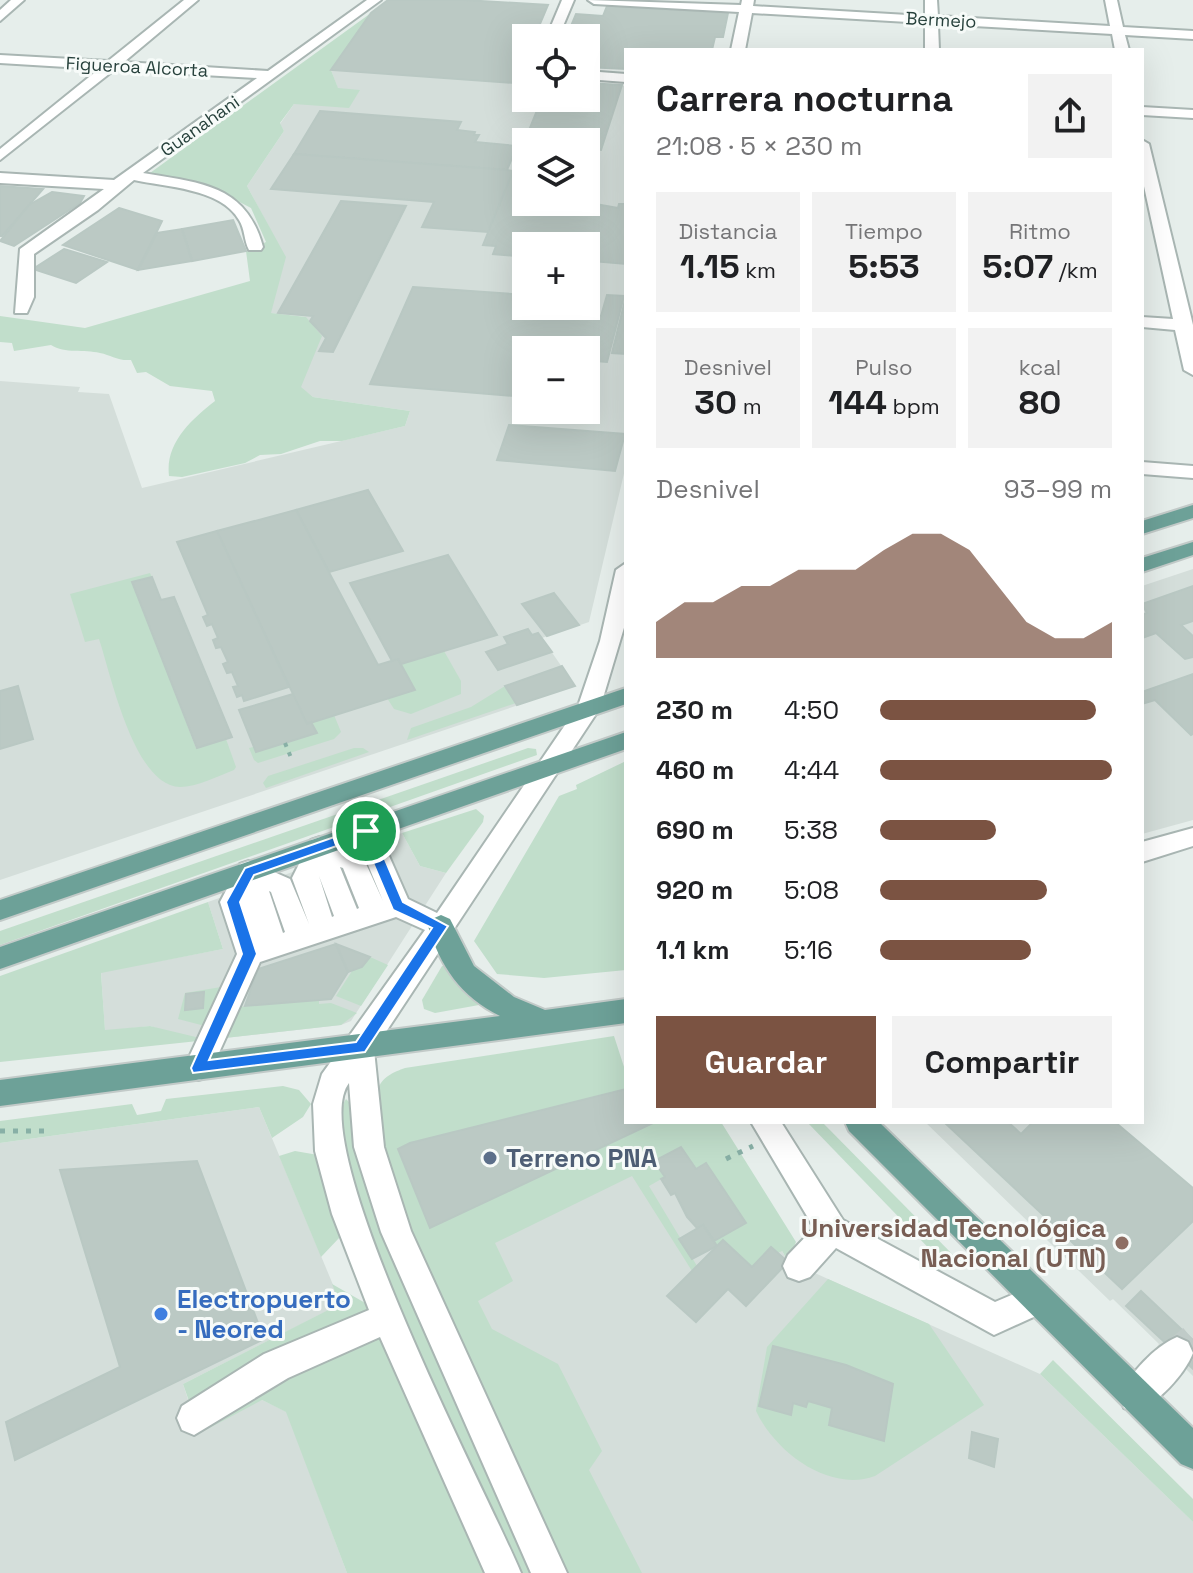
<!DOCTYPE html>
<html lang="es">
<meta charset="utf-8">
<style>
body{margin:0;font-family:"Space Grotesk",sans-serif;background:#f2f2f2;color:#202124;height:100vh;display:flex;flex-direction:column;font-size:30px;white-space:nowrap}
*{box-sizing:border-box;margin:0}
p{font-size:26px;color:#757577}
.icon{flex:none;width:44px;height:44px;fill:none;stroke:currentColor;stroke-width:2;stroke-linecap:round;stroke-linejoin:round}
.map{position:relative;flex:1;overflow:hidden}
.panel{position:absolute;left:624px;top:48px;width:520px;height:1076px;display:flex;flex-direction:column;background:#fff;border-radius:0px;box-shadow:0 8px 32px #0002}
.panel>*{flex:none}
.tools{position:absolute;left:512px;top:24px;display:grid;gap:16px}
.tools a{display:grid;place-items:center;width:88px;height:88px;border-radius:0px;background:#fff;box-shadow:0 8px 32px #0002;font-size:40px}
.pin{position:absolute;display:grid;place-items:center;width:68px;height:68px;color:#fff;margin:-34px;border:4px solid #fff;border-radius:50%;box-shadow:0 2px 8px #0007}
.round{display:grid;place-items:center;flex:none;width:84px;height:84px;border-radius:0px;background:#f2f2f2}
.summary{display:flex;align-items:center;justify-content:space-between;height:136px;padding:0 32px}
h1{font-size:36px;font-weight:800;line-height:60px}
.figures{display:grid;grid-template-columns:repeat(3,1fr);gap:12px;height:136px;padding:8px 32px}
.figures div{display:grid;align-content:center;border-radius:0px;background:#f2f2f2;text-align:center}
.figures b{font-size:34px;font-weight:800}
.figures small{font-size:22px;font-weight:400}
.figures p{font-size:22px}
.chart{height:224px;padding:16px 32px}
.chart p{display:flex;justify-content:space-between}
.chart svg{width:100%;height:144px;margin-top:8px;fill:#7b5342;opacity:.7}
.primary-button{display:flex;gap:16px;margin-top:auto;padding:16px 32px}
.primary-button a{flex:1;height:92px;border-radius:0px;background:#7b5342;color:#fff;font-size:32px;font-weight:800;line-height:92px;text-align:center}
.primary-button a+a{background:#f2f2f2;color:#202124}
ul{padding:0 32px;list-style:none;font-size:26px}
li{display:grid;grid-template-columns:128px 96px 1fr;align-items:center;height:60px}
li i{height:20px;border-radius:10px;background:#7b5342}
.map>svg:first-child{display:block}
.built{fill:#d4deda;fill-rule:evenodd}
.green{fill:#c1decb}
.building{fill:#bbc9c4;stroke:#b9c8c3;stroke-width:2}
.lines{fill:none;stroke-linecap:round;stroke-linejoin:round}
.minor-tunnel{stroke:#c0cbc8;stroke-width:31;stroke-dasharray:31 16;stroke-linecap:butt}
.minor-casing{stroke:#a9b6b3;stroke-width:4}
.major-casing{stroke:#c2cac8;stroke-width:4}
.path-far1{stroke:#88b0a6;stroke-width:4;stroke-dasharray:4 6;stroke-linecap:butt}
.path{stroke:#88b0a6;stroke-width:5;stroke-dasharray:5 8;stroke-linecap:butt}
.minor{fill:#fff;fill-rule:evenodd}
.major{fill:#6da198;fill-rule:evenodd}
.route{fill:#1a73e8;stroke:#fff;stroke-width:2;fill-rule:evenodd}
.service-dot{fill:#5c6f8a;stroke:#f7fbf9;stroke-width:3}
.education-dot{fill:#8d6e63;stroke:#f7fbf9;stroke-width:3}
.shop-dot{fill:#3f7fe0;stroke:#f7fbf9;stroke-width:3}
.labels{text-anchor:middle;stroke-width:6;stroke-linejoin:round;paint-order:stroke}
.far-street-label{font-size:18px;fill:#26403b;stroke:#f7fbf9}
.near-service-label{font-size:26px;font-weight:bold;fill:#4e5e75;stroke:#f7fbf9;text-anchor:start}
.near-education-label{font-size:26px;font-weight:bold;fill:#785e54;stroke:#f7fbf9;text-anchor:end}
.near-shop-label{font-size:26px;font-weight:bold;fill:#366cbe;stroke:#f7fbf9;text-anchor:start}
</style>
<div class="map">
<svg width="1193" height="1573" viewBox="0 0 1193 1573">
<rect width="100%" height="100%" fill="#e6eeeb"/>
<!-- built -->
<g class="built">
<path d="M 388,0 L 548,5 L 534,38 L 526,38 L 515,82 L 526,83 L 526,98 L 586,98 L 586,83 L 626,86 L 626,465 L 589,622 L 542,638 L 575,686 L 0,880 L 0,381 L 80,387 L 78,392 L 109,394 L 142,488 L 405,426 L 410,411 L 313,397 L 298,386 L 306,317 L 270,313 L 285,257 L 247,186 L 284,131 L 280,124 L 294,104 L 338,89 L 331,70 L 371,13 ZM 526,142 L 586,142 L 586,202 L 526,202 ZM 526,246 L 586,246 L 586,306 L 526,306 ZM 526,350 L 586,350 L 586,410 L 526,410 Z"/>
<path d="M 1193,569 L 1193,820 L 1142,834 L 1142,586 Z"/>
<path d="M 402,833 L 420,866 L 446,873 L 351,1021 L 341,1025 L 198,1041 L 150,1026 L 105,1031 L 101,972 L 223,949 L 208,902 Z"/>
<path d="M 259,1107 L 341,1304 L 183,1384 L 194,1418 L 262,1400 L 287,1412 L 347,1573 L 0,1573 L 0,1143 Z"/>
<path d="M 654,1122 L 703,1122 L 788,1261 L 1040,1374 L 1193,1522 L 1193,1573 L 594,1573 L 430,1228 Z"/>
<path d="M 925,1122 L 1115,1122 L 1193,1188 L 1193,1376 L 1186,1369 L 1183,1372 L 1157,1347 L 1159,1344 L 1113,1299 L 1110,1301 Z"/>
</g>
<!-- green -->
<g class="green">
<path d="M 371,13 L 331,70 L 338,88 L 360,90 L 349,108 L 294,104 L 280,123 L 284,131 L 247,186 L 286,257 L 271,313 L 306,317 L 322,336 L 301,387 L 313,397 L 410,411 L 405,426 L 342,441 L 320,441 L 281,454 L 260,455 L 245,463 L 182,477 L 169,476 C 165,443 191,420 215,401 L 212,391 L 170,386 L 146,372 L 137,373 L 131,360 C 117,361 111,355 100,353 C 84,349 65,354 51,345 L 14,351 L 12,343 L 0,342 L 0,316 L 85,328 L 250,281 L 246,251 L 266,242 L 251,208 L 209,186 L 150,173 Z"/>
<path d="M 150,573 L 152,577 L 133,583 L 196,748 L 226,739 L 236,767 L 234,770 C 218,776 197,787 180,787 C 134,786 111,675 99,639 L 85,642 L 70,594 Z"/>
<path d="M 444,651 L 461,681 L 461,694 L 411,714 L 394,709 L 387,698 L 401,664 Z"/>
<path d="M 505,686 L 516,703 L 407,740 L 411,728 L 471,707 Z"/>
<path d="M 334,715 L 341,732 L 334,739 L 258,763 L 254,760 L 249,748 L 316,732 L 311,722 Z"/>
<path d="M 354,748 L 363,748 L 369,752 L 266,788 L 263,783 L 268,776 Z"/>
<path d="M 528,748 L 536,749 L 537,755 L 0,945 L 0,931 Z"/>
<path d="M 626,761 L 626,970 L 544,978 L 497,974 L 474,941 L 559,796 L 577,789 L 576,785 Z"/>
<path d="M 476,809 L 484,816 L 483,822 L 446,873 L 420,866 L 402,833 Z"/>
<path d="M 208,902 L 223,949 L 101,973 L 105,1030 L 150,1026 L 200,1038 L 198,1041 L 0,1062 L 0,976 Z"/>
<path d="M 370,957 L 388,965 L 361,1006 L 336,996 L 352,971 L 362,967 Z"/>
<path d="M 442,966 L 444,966 L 479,1005 L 435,1013 L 424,1009 L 422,1000 Z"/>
<path d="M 221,987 L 205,1026 L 178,1019 L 185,993 Z"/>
<path d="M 319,1000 L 319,1004 L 331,1003 L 357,1013 L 341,1025 L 225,1038 L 239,1007 Z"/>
<path d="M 614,1036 L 626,1073 L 626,1089 L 410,1143 L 398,1150 L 430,1228 L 654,1122 L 721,1122 L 796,1242 L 788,1261 L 782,1251 L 778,1253 L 771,1247 L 752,1267 L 723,1240 L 717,1246 L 714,1241 L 746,1223 L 706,1164 L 696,1169 L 654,1161 L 665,1177 L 649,1186 L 697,1266 L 692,1271 L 632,1176 L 495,1243 L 513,1281 L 478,1301 L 492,1329 L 558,1364 L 602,1451 L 589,1470 L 642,1573 L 568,1573 C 529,1490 359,1164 378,1090 C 381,1077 394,1072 405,1068 Z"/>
<path d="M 283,1086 L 299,1090 L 311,1104 L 303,1117 L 272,1138 L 259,1107 L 0,1143 L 0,1121 L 132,1104 L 137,1115 L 161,1111 L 166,1099 Z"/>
<path d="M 346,1099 L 351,1104 L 355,1144 L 378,1222 L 534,1573 L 519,1573 C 488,1506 311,1149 346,1099 Z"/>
<path d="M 807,1122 L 822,1122 L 962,1264 L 953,1269 L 944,1264 Z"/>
<path d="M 295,1151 L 318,1155 L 340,1237 L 321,1257 L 279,1156 Z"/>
<path d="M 828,1279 L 929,1324 L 984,1405 L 875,1476 C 829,1493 775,1452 756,1411 L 767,1347 Z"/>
<path d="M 332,1284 L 367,1304 L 487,1573 L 347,1573 L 286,1412 L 262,1400 L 200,1433 L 183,1384 L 340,1304 Z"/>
<path d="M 1053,1360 L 1193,1499 L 1193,1522 L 1040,1374 Z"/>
</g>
<!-- building -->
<g class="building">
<path d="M 388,0 L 464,0 L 548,5 L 534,38 L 526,38 L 526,57 L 515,83 L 331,70 L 371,13 Z"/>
<path d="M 607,6 L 728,13 L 723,37 L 715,37 L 712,50 L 626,50 L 626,69 L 586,67 L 586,38 L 566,38 L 576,14 L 603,16 Z"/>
<path d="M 586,83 L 622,85 L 601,150 L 586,148 L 586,142 L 526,142 L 526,202 L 584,202 L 618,208 L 619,204 L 626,204 L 626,264 L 592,261 L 590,266 L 586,266 L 586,246 L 526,246 L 526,257 L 493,254 L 496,246 L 483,245 L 542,98 L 586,98 Z"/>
<path d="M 320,111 L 461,122 L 457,130 L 475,132 L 474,135 L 479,135 L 475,142 L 517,146 L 507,170 L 294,154 Z"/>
<path d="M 294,154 L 507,170 L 513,171 L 488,232 L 422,227 L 434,202 L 271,189 Z"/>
<path d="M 0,186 L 43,189 L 2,236 L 0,236 Z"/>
<path d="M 52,192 L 84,196 L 80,203 L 14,246 L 0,241 L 29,205 Z"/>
<path d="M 341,201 L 406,206 L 333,352 L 319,351 L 326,338 L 310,321 L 313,316 L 278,313 Z"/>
<path d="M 119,208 L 162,221 L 138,270 L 63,245 Z"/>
<path d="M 233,220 L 246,251 L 192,261 L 182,229 Z"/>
<path d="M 182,229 L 192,261 L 138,270 L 157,233 Z"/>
<path d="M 64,249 L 107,262 L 76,283 L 33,269 Z"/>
<path d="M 413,287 L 526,295 L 526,306 L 543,306 L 541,312 L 601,316 L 607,295 L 624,296 L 607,362 L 595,361 L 590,381 L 586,380 L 586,350 L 526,350 L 526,397 L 370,384 Z"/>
<path d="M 626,296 L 626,354 L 612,353 Z"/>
<path d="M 509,425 L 625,434 L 615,471 L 497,460 Z"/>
<path d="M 368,490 L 403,551 L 329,572 L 296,510 Z"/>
<path d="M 296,510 L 378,665 L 398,659 L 415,690 L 307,724 L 217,531 Z"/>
<path d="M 217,531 L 289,687 L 244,701 L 242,695 L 237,697 L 233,687 L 238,686 L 232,672 L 227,673 L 223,664 L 228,662 L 221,647 L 216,648 L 213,640 L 218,638 L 212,624 L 207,626 L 203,617 L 208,615 L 177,542 Z"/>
<path d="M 448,555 L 497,635 L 401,664 L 398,659 L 392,661 L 350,583 Z"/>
<path d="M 152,577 L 161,600 L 174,597 L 232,737 L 197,748 L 132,582 Z"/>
<path d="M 1193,586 L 1193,621 L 1181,625 L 1193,636 L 1193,657 L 1185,659 L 1156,633 L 1142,638 L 1142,615 L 1147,613 L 1142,604 Z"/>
<path d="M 554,593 L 579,625 L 547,636 L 522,604 Z"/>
<path d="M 528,629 L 532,635 L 538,633 L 552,652 L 498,670 L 486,652 L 508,644 L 504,637 Z"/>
<path d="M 562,666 L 575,686 L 517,705 L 505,686 Z"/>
<path d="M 1193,674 L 1193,734 L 1191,735 L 1155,700 L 1142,704 L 1142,692 Z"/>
<path d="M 18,686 L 33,739 L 0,749 L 0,691 Z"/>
<path d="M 293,694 L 307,724 L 311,722 L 317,733 L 256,752 L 239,710 Z"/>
<path d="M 336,944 L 348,972 L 331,999 L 245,1006 L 258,969 Z"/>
<path d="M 336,944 L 370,957 L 362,967 L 348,972 Z"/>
<path d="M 204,992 L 203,1008 L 185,1010 L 186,994 Z"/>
<path d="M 626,1089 L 626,1122 L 651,1124 L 430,1228 L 398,1149 L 410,1143 Z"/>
<path d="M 944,1122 L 1008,1122 L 1021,1134 L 1033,1122 L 1115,1122 L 1193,1188 L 1193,1221 L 1122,1289 Z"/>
<path d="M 681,1147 L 696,1169 L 706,1163 L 746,1223 L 714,1241 L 703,1225 L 697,1228 L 687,1217 L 675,1193 L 671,1195 L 661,1179 L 665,1177 L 654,1161 Z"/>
<path d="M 197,1161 L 264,1339 L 15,1460 L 6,1422 L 120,1367 L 60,1170 Z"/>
<path d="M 703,1225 L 717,1246 L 692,1259 L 679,1239 Z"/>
<path d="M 723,1240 L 752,1267 L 771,1247 L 788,1262 L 746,1306 L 728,1289 L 696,1322 L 667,1296 Z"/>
<path d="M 1141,1291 L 1193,1340 L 1193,1369 L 1126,1306 Z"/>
<path d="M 773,1346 L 846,1365 L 893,1384 L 884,1441 L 829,1425 L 832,1408 L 808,1401 L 806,1407 L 793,1403 L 791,1415 L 759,1406 Z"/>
<path d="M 972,1432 L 998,1439 L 994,1467 L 969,1458 Z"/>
</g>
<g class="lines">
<!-- minor-tunnel -->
<path class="minor-tunnel" d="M 1177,1353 L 1193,1340"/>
<defs>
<g id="minor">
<path d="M 11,0 L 24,0 L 0,21 L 0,10 Z"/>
<path d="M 184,0 L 198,0 L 124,62 L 268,71 L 367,0 L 381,0 L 143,173 C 200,183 246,184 263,247 L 261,250 L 249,250 C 244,241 245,229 239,220 C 221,188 165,187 134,180 L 98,210 L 34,254 L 34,297 L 27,313 L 15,313 L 20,249 L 104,189 L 0,183 L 0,173 L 114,180 L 257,78 L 114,70 L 0,160 L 0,149 L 99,69 L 0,63 L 0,55 L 108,61 Z"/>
<path d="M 562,0 L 574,0 L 558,38 L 546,38 Z"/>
<path d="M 588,0 L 741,5 L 742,0 L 754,0 L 753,6 L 925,16 L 925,0 L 937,0 L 938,16 L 1110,26 L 1105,0 L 1117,0 L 1123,27 L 1193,31 L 1193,39 L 1125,35 L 1129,50 L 1115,50 L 1112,34 L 938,24 L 939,50 L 925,50 L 925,23 L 752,13 L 745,50 L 731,50 L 739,12 L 594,4 Z"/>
<path d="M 586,71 L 626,74 L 626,82 L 586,79 Z"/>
<path d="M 1142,107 L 1193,110 L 1193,118 L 1142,115 Z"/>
<path d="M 1142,140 L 1149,144 L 1193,325 L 1193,375 L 1184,370 L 1175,330 L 1142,327 L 1142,317 L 1173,319 L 1142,177 Z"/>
<path d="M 1142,462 L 1193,466 L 1193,478 L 1142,474 Z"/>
<path d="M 626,563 L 626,621 L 600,708 L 374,1050 L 384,1147 L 411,1231 L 567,1573 L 531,1573 L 381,1232 L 354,1147 L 349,1083 C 302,1143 490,1498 521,1573 L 485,1573 L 380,1337 L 288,1378 L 194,1435 L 182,1430 L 177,1418 L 182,1406 L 264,1354 L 369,1310 L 332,1214 L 315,1151 L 313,1104 L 322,1074 L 425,930 L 396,917 L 260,962 L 208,1077 L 198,1080 L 188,1077 L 184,1068 L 237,954 L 220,902 L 240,864 L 249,861 L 290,879 L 309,924 L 292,878 L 311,840 L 320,837 L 362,855 L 383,901 L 354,831 L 357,824 L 375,824 L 378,831 L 408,899 L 437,913 L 578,706 L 600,641 L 616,570 ZM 340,867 L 343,868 L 359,908 L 357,909 ZM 319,876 L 334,916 L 332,917 ZM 269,891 L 271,892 L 285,932 L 283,933 Z"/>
<path d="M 1193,828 L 1193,846 L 1142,862 L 1142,842 Z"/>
<path d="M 751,1122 L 781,1122 L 843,1220 L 995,1302 L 1038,1284 L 1049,1288 L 1054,1299 L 1049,1310 L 994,1335 L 836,1248 L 810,1277 L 799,1281 L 788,1277 L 783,1266 L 788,1255 L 814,1228 Z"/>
<path d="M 1177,1337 L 1188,1342 L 1193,1353 C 1185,1374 1157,1404 1136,1412 L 1124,1408 L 1120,1396 C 1129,1374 1155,1346 1177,1337 Z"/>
</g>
<g id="major">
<path d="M 1193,505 L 1193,518 L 1142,534 L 1142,521 Z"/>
<path d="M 1193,542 L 1193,555 L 1142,572 L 1142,558 Z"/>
<path d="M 626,688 L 626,704 L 0,920 L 0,900 Z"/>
<path d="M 626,732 L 626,749 L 0,969 L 0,947 Z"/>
<path d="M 441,915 L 450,919 L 474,966 L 514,997 L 545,1010 L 626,999 L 626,1023 L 0,1106 L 0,1080 L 500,1016 C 461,997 440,966 428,926 L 432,919 Z"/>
<path d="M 845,1122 L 879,1122 L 1193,1428 L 1193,1469 L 1181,1464 L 849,1131 Z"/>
</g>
</defs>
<!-- minor casing -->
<use href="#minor" class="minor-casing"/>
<!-- major casing -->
<use href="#major" class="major-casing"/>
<!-- path-far1 -->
<path class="path-far1" d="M 285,743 L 292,760"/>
<!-- path -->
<g class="path">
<path d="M 0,1131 L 44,1131"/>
<path d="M 726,1159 L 753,1146"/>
</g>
<!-- minor -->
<use href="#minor" class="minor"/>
<!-- major -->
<use href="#major" class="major"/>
</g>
<!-- route -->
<path class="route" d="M 366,826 L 373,831 L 403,902 L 448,926 L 365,1052 L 193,1073 L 191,1068 L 242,954 L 226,902 L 245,868 ZM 362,837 L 393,910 L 432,928 L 356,1042 L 209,1060 L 257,954 L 240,902 L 254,875 Z"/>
<!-- markers -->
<circle class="service-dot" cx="490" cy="1158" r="8"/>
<circle class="education-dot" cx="1122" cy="1243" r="8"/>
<circle class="shop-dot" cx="161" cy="1314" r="8"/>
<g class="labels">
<!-- far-street labels -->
<g class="far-street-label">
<text transform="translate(941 20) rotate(3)" y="6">Bermejo</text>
<text transform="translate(137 67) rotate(3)" y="6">Figueroa Alcorta</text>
<text transform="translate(200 126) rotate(-35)" y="6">Guanahani</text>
</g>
<!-- near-service labels -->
<g class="near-service-label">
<text x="506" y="1167">Terreno PNA</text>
</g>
<!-- near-education labels -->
<g class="near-education-label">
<text x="1106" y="1237">Universidad Tecnológica<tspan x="1106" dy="30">Nacional (UTN)</tspan></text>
</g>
<!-- near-shop labels -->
<g class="near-shop-label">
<text x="177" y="1308">Electropuerto<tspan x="177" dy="30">- Neored</tspan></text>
</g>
</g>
</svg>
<div class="tools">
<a><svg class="icon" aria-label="locate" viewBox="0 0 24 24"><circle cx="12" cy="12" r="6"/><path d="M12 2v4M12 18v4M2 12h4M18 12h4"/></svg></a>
<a><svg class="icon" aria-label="layers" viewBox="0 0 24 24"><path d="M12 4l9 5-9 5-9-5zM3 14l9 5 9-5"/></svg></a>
<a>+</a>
<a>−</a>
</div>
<div class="pin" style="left:366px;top:831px;background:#1e9e55"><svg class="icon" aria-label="arrive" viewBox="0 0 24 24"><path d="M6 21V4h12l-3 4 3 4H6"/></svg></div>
<section class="panel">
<div class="summary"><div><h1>Carrera nocturna</h1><p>21:08 · 5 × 230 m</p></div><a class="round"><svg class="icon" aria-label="share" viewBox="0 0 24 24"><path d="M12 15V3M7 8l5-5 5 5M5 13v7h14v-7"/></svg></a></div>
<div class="figures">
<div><p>Distancia</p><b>1.15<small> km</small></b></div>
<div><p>Tiempo</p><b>5:53</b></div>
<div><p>Ritmo</p><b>5:07<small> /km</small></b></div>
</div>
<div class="figures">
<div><p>Desnivel</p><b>30<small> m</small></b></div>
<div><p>Pulso</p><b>144<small> bpm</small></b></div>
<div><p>kcal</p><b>80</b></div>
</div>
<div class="chart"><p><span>Desnivel</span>93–99 m</p>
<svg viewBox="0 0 160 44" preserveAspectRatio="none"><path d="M0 44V33L10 27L20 27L30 22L40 22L50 17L60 17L70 17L80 11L90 6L100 6L110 11L120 22L130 33L140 38L150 38L160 33V44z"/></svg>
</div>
<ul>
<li><b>230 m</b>4:50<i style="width:93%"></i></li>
<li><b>460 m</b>4:44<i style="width:100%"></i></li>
<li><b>690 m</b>5:38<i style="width:50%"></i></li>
<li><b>920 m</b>5:08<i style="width:72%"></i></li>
<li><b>1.1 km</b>5:16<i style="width:65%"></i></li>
</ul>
<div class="primary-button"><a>Guardar</a><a>Compartir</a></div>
</section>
</div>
